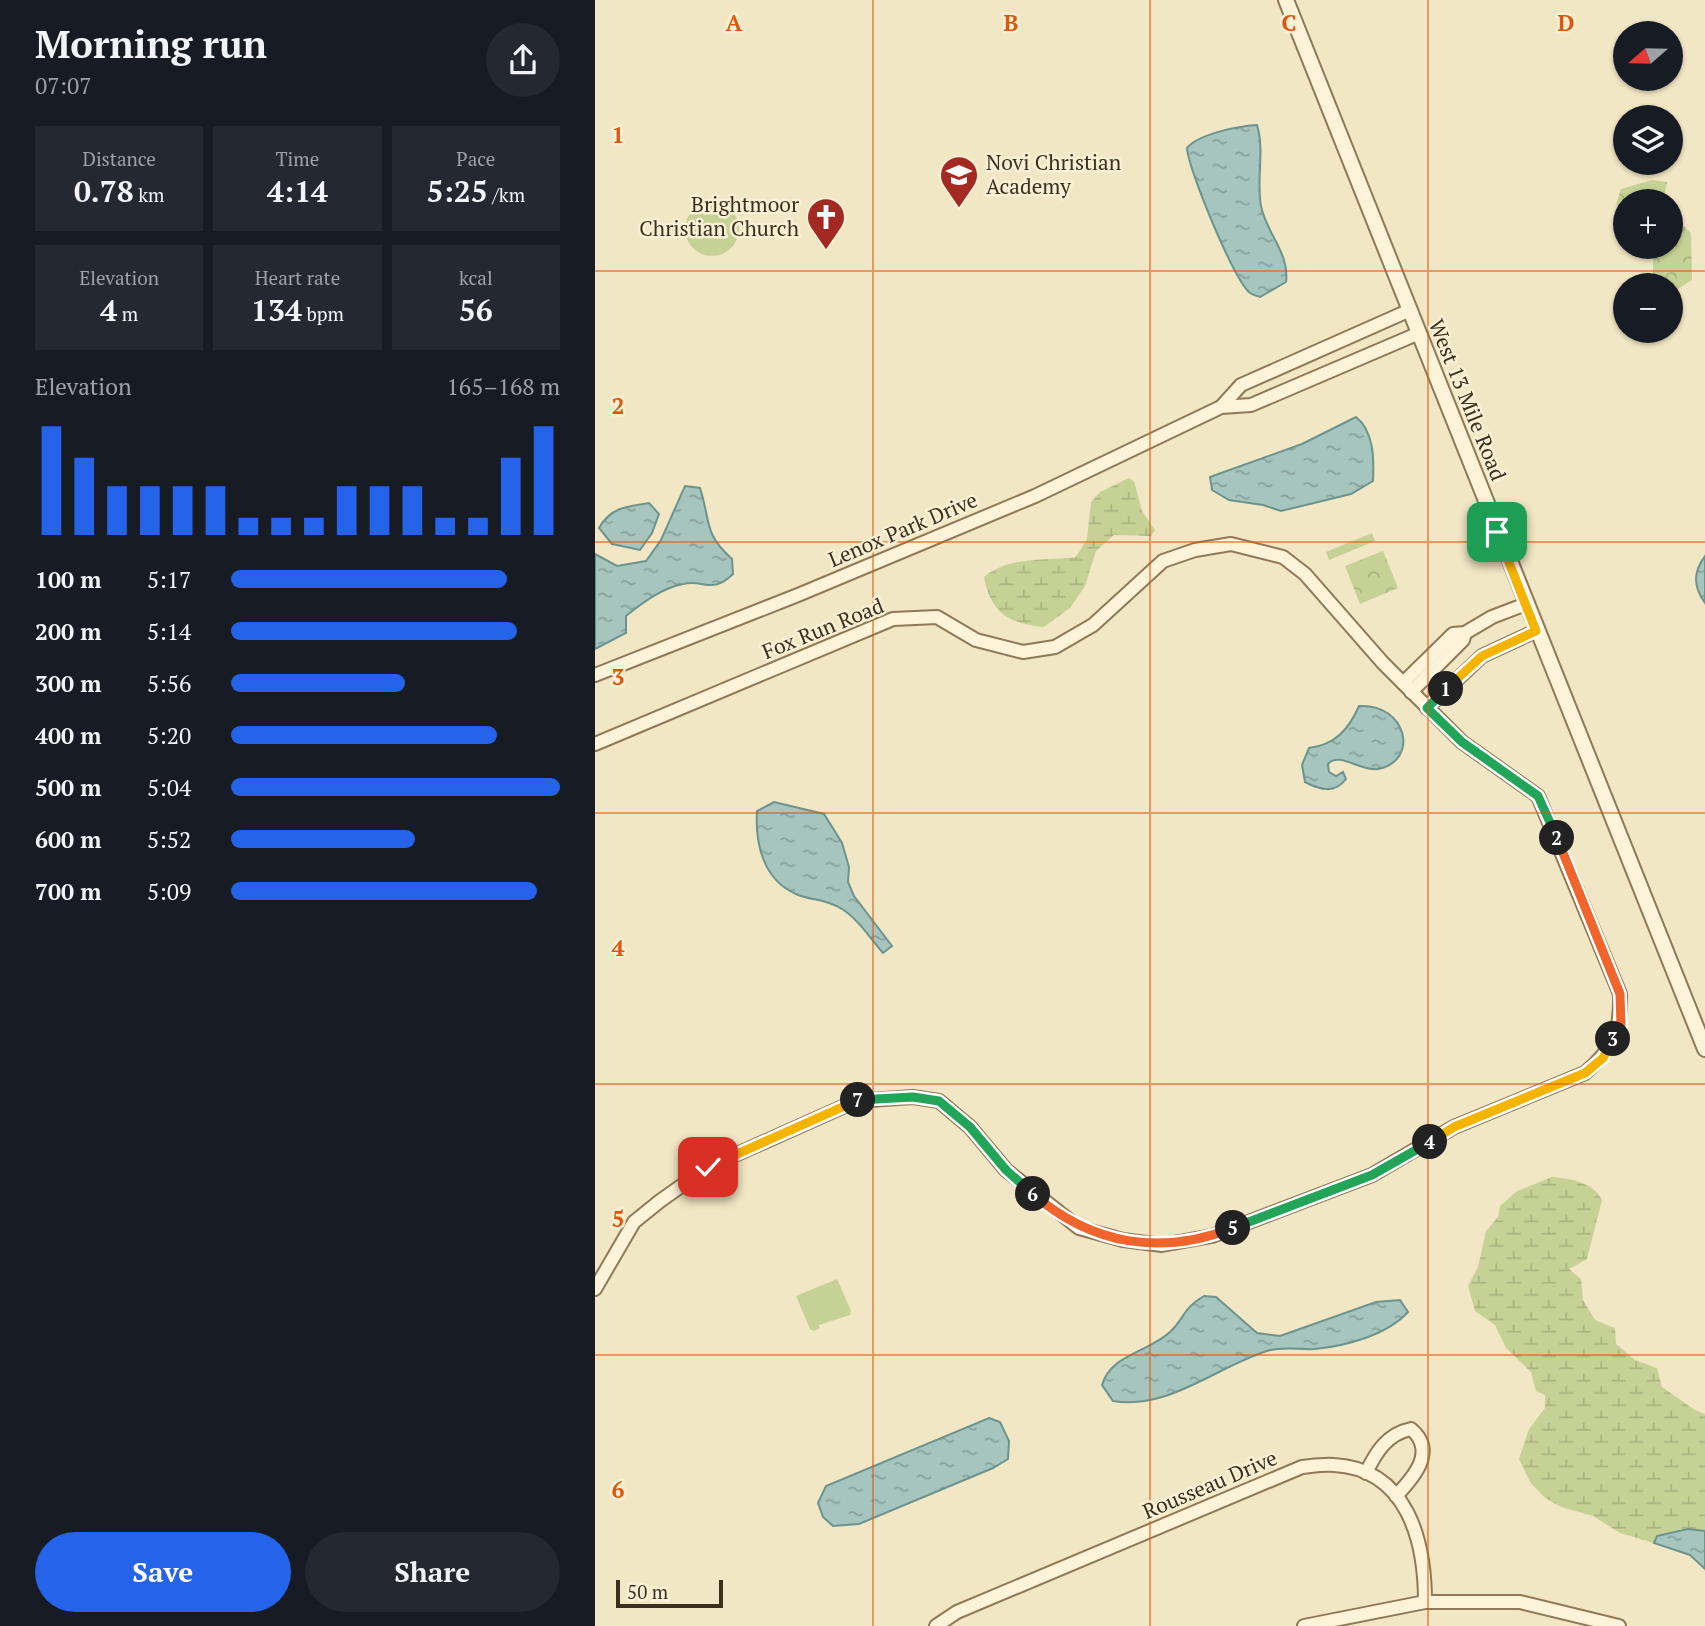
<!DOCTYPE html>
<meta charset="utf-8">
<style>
body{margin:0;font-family:"PT Serif",serif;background:#242831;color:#f1f3f6;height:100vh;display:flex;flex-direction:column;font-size:26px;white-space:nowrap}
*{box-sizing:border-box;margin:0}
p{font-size:23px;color:#9ea1a6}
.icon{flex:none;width:38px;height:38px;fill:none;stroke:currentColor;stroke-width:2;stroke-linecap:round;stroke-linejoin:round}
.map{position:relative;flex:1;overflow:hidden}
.side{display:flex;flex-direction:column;background:#171b24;width:595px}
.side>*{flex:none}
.needle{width:46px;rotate:250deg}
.buttons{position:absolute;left:1018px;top:21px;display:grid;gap:14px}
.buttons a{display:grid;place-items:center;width:70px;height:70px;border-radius:50%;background:#171b24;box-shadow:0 2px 5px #0004;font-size:35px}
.scale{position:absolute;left:21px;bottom:18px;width:107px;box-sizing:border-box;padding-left:7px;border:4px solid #3d2f1e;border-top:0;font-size:19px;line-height:24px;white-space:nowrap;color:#3d2f1e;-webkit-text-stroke:5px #f8f0d4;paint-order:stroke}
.pin{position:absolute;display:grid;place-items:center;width:60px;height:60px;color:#fff;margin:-30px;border-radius:14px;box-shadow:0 4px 10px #0006}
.km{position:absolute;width:35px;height:35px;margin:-18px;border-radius:50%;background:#222;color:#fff;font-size:19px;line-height:35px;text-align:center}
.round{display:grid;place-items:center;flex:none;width:74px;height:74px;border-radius:37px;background:#242831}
.summary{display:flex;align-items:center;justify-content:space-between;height:119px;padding:0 35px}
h1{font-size:38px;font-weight:700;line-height:52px}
.figures{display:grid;grid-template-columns:repeat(3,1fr);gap:10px;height:119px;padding:7px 35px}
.figures div{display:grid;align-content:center;border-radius:0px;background:#242831;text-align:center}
.figures b{font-size:30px;font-weight:700}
.figures small{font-size:19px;font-weight:400}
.figures p{font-size:19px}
.chart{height:196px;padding:14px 35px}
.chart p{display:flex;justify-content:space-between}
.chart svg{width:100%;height:126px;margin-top:7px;stroke:#2563eb;stroke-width:6}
.button{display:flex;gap:14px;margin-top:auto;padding:14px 35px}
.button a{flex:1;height:80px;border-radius:42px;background:#2563eb;color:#fff;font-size:28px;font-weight:700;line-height:80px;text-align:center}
.button a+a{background:#242831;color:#f1f3f6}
ul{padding:0 35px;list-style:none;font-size:23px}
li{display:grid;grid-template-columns:112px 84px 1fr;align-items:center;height:52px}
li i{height:18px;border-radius:9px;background:#2563eb}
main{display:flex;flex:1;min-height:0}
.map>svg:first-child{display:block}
.grass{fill:#c6d196}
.forest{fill:url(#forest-crowns)}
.wetland{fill:url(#wetland-marsh)}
.water{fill:url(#water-ripples);stroke:#6c948d;stroke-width:2}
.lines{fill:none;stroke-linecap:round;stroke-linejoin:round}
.minor-casing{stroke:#8e7958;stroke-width:16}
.tertiary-casing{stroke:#8e7958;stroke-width:18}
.minor{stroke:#fcf3d8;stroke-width:12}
.tertiary{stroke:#fcf3d8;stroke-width:14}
.split-1-casing{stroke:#fff;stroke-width:14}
.split-2-casing{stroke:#fff;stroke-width:14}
.split-3-casing{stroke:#fff;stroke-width:14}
.split-4-casing{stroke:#fff;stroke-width:14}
.split-5-casing{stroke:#fff;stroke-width:14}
.split-6-casing{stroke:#fff;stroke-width:14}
.split-7-casing{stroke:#fff;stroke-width:14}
.split-8-casing{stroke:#fff;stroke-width:14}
.split-1{stroke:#f5b400;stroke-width:9}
.split-2{stroke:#22a559;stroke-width:9}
.split-3{stroke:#f0652b;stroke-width:9}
.split-4{stroke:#f5b400;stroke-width:9}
.split-5{stroke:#22a559;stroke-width:9}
.split-6{stroke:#f0652b;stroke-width:9}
.split-7{stroke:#22a559;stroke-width:9}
.split-8{stroke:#f5b400;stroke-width:9}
.grid{fill:none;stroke:#df570d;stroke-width:2;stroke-opacity:0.55}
.labels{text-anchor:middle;stroke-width:5;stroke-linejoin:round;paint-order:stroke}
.poi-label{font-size:21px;fill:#3d2f1e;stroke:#f8f0d4;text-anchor:start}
.street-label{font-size:21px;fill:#3d2f1e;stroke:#f8f0d4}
.grid-label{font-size:23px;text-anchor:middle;font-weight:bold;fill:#df570d;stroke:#f8f0d4;stroke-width:5;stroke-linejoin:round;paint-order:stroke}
</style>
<main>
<section class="side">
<div class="summary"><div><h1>Morning run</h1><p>07:07</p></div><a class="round"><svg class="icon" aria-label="share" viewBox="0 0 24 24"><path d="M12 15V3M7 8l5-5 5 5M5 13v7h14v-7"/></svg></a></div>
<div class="figures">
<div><p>Distance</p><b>0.78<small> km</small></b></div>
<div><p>Time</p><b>4:14</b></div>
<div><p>Pace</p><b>5:25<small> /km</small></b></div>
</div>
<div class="figures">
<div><p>Elevation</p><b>4<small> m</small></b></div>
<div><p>Heart rate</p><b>134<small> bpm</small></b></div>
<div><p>kcal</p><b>56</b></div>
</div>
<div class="chart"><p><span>Elevation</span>165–168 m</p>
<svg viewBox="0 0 160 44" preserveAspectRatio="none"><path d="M5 44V6M15 44V17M25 44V27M35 44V27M45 44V27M55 44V27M65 44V38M75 44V38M85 44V38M95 44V27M105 44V27M115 44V27M125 44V38M135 44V38M145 44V17M155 44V6"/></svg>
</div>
<ul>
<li><b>100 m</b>5:17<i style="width:84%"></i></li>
<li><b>200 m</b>5:14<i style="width:87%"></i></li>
<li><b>300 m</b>5:56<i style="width:53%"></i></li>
<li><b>400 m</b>5:20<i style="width:81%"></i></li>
<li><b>500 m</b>5:04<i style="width:100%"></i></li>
<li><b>600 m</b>5:52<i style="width:56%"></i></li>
<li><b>700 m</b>5:09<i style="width:93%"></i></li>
</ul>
<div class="button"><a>Save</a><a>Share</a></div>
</section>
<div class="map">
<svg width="1110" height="1626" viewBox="0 0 1110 1626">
<defs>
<pattern id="forest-crowns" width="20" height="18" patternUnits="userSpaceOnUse" patternTransform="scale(1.75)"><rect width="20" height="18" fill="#c6d196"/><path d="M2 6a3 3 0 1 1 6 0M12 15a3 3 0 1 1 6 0" fill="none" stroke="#abb481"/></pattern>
<pattern id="wetland-marsh" width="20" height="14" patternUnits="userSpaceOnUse" patternTransform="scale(1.75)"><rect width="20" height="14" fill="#c6d196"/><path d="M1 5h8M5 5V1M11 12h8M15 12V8" fill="none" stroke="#abb481"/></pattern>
<pattern id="water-ripples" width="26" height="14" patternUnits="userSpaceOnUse" patternTransform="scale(1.75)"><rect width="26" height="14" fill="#a6c5be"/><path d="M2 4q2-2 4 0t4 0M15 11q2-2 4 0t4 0" fill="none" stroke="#88a09a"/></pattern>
</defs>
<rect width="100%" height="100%" fill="#f2e7c4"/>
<!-- grass -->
<g class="grass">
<circle cx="117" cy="229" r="27"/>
<path d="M 777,533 L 780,541 L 734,560 L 731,552 Z"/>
<path d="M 242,1279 L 256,1311 L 255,1315 L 224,1325 L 225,1328 L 219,1331 L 215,1329 L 201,1296 Z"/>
</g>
<!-- forest -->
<g class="forest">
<path d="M 1057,180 L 1072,182 L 1068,201 L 1031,201 L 1031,223 L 1021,204 L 1026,189 Z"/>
<path d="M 1076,214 L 1096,233 L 1097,280 L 1080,291 L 1076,290 L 1076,285 L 1062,285 L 1058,274 L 1058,247 L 1076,247 Z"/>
<path d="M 788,551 L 803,588 L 765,604 L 750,566 Z"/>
</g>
<!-- wetland -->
<g class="wetland">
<path d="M 534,478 L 539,481 L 547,511 L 560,530 L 556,536 L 519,535 L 501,551 L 490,586 L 475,608 L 449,627 C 415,624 396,614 389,577 C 414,556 450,561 481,557 L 492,539 L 496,502 L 505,492 Z"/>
<path d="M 957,1177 C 974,1178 1000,1183 1007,1200 L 992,1259 L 974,1269 L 986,1279 L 988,1300 L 1000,1320 L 1020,1328 L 1021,1344 L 1040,1360 L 1062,1368 L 1067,1387 L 1100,1410 L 1110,1414 L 1110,1531 L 1093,1529 L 1063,1536 L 1059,1543 L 1025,1533 L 998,1516 L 966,1507 L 950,1498 L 935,1482 L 924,1459 L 934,1429 L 950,1408 L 950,1395 L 941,1391 L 936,1372 L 911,1348 L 900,1325 L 880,1311 L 873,1286 L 883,1267 L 891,1231 L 903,1217 L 905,1206 L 922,1191 Z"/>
</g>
<!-- water -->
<g class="water">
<path d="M 662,125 C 670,151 661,179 666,206 C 671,233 695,253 691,282 L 665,297 C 662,296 658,295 655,293 C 639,280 593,169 592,148 C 603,134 644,126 662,125 Z"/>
<path d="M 761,417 C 779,431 779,459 778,481 L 756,494 L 686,511 L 668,505 L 634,500 L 617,490 L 615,477 L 707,444 Z"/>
<path d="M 90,486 L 105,488 C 116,522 108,533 137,559 L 138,574 C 116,595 110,579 88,584 C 67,588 47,603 31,616 L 31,633 L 0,649 L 0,554 L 22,566 L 51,561 L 66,540 Z"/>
<path d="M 54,503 L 64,514 L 57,533 L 45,550 L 17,544 L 4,528 C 15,508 32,506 54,503 Z"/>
<path d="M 1110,556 L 1110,603 C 1098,586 1098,572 1110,556 Z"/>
<path d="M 764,706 C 812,703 825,761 783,769 C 766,772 744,751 733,764 L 734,772 L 741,776 L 748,772 L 751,779 C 740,794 725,790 710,782 L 707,765 L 714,748 C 740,745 754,729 764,706 Z"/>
<path d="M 179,802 L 229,814 L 247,843 L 254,867 L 253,882 L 259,896 L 297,946 L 288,953 C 275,938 263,919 247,909 C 229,898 216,901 201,894 C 168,880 160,843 162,811 Z"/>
<path d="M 609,1296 L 621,1297 L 662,1333 L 685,1336 L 781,1302 L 805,1300 L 813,1312 C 792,1335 751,1346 720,1349 C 704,1350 688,1346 672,1351 C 621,1367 574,1410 518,1401 L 507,1385 C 516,1354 554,1352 575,1332 C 590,1318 587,1309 609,1296 Z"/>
<path d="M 394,1418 L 405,1422 L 414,1441 L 413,1459 L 398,1468 L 264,1524 L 238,1526 L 228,1517 L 223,1503 L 231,1486 Z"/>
<path d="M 1093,1529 L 1110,1531 L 1110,1569 L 1095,1555 L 1059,1543 L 1062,1536 Z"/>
</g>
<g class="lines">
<defs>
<g id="minor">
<path d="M 626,407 L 656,405 L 822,334"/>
<path d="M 0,675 L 203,595 L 440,496 L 626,407 L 646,385 L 813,311"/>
<path d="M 808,683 L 858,634 L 870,633 L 897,617 L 931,604"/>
<path d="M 816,692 L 868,640 L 870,633"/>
<path d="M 832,708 L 887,656 L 941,631"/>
<path d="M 0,744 L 298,619 L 342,617 L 381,640 L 428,652 L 460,647 L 498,625 L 568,561 L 600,550 L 636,544 L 688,557 L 710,574 L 788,663 L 867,742 L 943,796 L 1025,994 C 1026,1032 1019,1048 990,1073 L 859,1127 L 777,1175 L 617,1236 L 567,1245 L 528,1240 L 484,1228 L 411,1170 L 375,1127 L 344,1101 L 318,1097 L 261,1101 L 113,1167 L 65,1201 L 39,1222 L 0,1289"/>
<path d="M 771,1473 C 781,1452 792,1434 816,1429 C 842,1451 819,1477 801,1496"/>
<path d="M 341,1626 L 362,1612 L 707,1467 C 717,1466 729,1464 739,1465 C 813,1469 830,1542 830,1602"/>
<path d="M 709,1626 L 830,1602 L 925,1602 L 1024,1626"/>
</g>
<path id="tertiary" d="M 691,0 L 1110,1049"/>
</defs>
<!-- minor casing -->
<use href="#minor" class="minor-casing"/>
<!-- tertiary casing -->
<use href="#tertiary" class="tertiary-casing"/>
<!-- minor -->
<use href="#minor" class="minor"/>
<!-- tertiary -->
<use href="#tertiary" class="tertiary"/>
</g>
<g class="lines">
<defs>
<path id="split-1" d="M 851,689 L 887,656 L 941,631 L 902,532"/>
<path id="split-2" d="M 851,689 L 832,708 L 867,742 L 943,796 L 962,838"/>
<path id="split-3" d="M 962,838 L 1025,994 L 1026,1026 L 1018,1039"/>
<path id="split-4" d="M 835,1142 L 859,1127 L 990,1073 L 1008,1058 L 1018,1039"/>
<path id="split-5" d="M 638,1228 L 777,1175 L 835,1142"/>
<path id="split-6" d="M 438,1194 C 497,1245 566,1256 638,1228"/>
<path id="split-7" d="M 263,1100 L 318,1097 L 344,1101 L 375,1127 L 411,1170 L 438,1194"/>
<path id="split-8" d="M 113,1167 L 263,1100"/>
</defs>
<!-- split-1 casing -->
<use href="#split-1" class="split-1-casing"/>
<!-- split-2 casing -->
<use href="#split-2" class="split-2-casing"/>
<!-- split-3 casing -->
<use href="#split-3" class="split-3-casing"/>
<!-- split-4 casing -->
<use href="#split-4" class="split-4-casing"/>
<!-- split-5 casing -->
<use href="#split-5" class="split-5-casing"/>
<!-- split-6 casing -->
<use href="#split-6" class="split-6-casing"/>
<!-- split-7 casing -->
<use href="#split-7" class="split-7-casing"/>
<!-- split-8 casing -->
<use href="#split-8" class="split-8-casing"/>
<!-- split-1 -->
<use href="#split-1" class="split-1"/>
<!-- split-2 -->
<use href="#split-2" class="split-2"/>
<!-- split-3 -->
<use href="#split-3" class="split-3"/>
<!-- split-4 -->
<use href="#split-4" class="split-4"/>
<!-- split-5 -->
<use href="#split-5" class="split-5"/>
<!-- split-6 -->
<use href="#split-6" class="split-6"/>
<!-- split-7 -->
<use href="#split-7" class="split-7"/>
<!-- split-8 -->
<use href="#split-8" class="split-8"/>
</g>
<!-- grid -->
<path class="grid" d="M 278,0 L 278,1626M 555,0 L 555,1626M 833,0 L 833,1626M 0,271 L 1110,271M 0,542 L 1110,542M 0,813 L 1110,813M 0,1084 L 1110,1084M 0,1355 L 1110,1355"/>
<!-- icons -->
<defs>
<symbol id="school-pin" viewBox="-11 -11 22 30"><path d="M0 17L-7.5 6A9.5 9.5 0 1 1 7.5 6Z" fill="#a32a23" stroke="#f8f0d4"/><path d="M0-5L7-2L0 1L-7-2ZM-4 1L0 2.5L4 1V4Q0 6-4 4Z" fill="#fff"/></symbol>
<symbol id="church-pin" viewBox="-11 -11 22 30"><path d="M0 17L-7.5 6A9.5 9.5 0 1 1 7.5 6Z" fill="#a32a23" stroke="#f8f0d4"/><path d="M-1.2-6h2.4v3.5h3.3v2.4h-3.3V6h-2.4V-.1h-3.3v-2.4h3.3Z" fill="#fff"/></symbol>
</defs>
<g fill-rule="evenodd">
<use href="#school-pin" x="342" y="153" width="44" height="60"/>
<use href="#church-pin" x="209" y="195" width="44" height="60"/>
</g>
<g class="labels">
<!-- poi labels -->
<g class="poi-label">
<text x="391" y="170">Novi Christian<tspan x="391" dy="24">Academy</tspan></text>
<text x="204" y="212" text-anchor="end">Brightmoor<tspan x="204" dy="24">Christian Church</tspan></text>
</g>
<!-- street labels -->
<g class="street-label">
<text transform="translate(872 400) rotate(68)" y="7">West 13 Mile Road</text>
<text transform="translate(308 530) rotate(-23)" y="7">Lenox Park Drive</text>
<text transform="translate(228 629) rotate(-22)" y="7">Fox Run Road</text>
<text transform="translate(615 1485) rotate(-23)" y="7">Rousseau Drive</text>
</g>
</g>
<g class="grid-label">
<text x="139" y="31">A</text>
<text x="416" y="31">B</text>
<text x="694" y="31">C</text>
<text x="971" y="31">D</text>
<text x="23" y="143">1</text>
<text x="23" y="414">2</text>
<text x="23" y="685">3</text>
<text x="23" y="956">4</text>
<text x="23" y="1227">5</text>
<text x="23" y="1498">6</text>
</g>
</svg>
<div class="buttons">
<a><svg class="needle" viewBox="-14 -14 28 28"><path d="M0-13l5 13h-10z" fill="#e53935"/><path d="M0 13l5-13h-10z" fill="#9ea1a6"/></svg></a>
<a><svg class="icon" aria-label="layers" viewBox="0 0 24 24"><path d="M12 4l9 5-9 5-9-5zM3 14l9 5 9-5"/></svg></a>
<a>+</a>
<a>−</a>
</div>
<div class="scale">50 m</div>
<div class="pin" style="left:902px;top:532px;background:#1e9e55"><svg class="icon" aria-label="arrive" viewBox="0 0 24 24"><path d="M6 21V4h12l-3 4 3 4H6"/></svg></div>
<div class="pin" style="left:113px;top:1167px;background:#d93025"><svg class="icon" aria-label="check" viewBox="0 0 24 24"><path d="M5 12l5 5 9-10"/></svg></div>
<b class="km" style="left:851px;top:689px">1</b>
<b class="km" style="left:962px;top:838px">2</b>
<b class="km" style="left:1018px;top:1039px">3</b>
<b class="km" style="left:835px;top:1142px">4</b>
<b class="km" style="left:638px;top:1228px">5</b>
<b class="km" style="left:438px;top:1194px">6</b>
<b class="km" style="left:263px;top:1100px">7</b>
</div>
</main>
